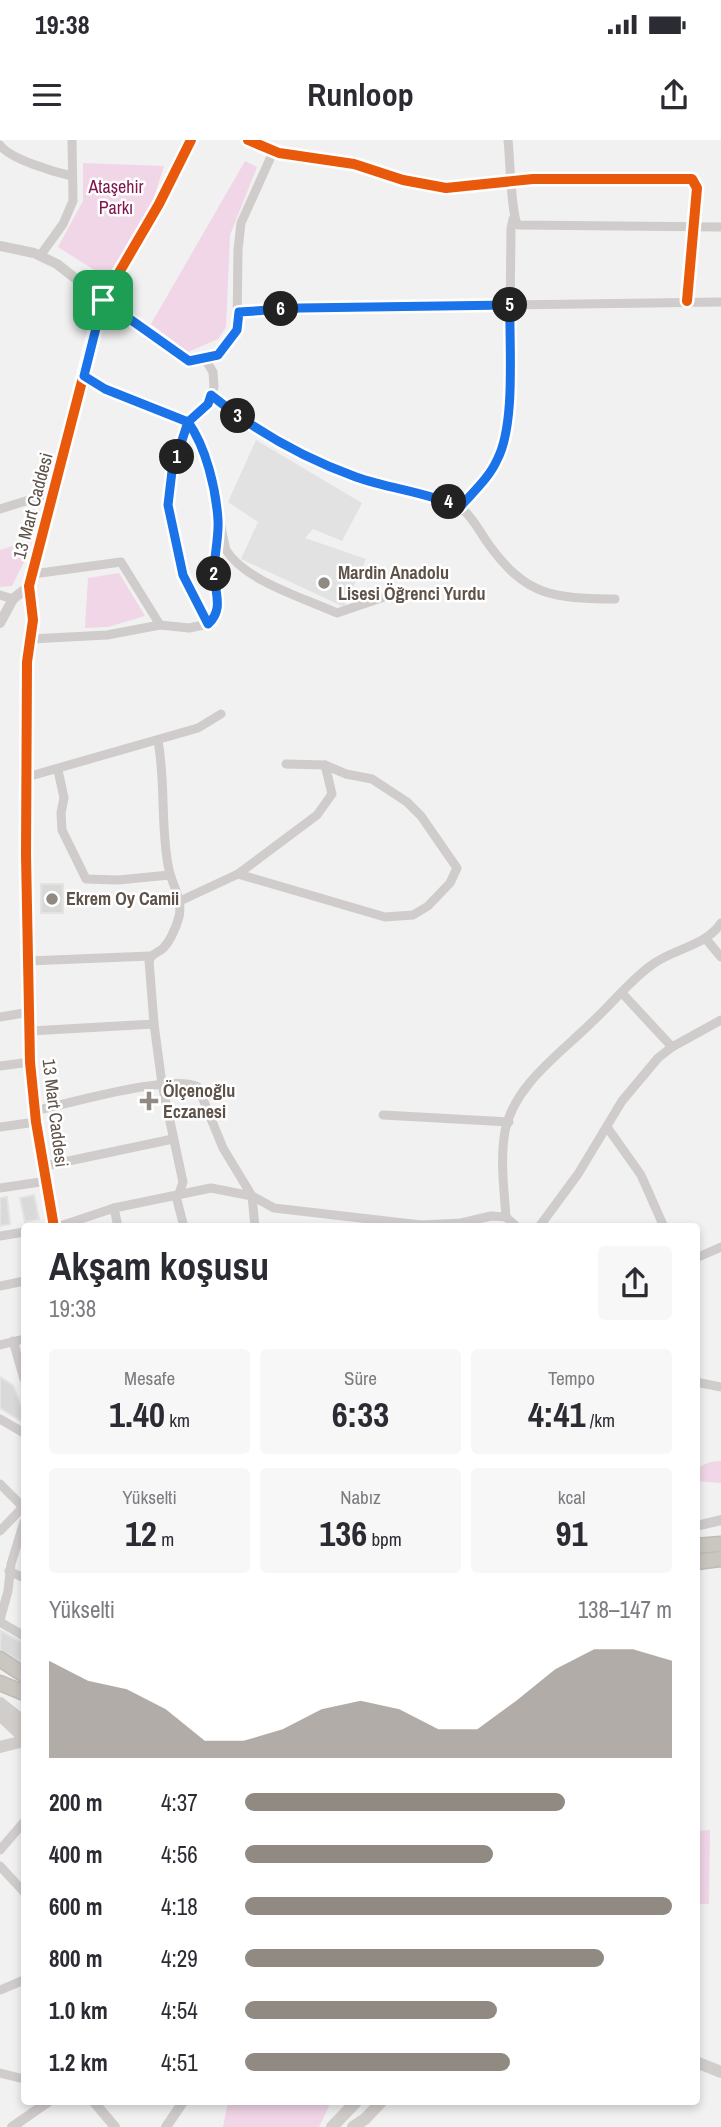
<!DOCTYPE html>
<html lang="tr">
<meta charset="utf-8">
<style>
body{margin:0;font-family:"Archivo Narrow",sans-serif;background:#f7f7f7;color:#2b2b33;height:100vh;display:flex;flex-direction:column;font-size:26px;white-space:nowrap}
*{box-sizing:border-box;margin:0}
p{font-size:23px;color:#7c7c81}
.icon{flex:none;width:38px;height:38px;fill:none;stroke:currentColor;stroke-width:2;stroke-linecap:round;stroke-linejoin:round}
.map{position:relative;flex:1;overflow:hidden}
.details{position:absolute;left:21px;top:1083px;width:679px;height:882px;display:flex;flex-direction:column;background:#fff;border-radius:7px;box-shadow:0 4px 10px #0003}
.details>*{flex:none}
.pin{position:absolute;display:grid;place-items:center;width:60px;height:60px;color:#fff;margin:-30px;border-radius:14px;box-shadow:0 4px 10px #0006}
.km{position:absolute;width:35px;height:35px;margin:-18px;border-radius:50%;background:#222;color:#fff;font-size:19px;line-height:35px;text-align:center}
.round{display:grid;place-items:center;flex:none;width:74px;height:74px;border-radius:7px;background:#f7f7f7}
.summary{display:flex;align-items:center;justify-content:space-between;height:119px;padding:0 28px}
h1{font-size:38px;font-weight:800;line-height:52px}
.metrics{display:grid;grid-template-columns:repeat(3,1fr);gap:10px;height:119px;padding:7px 28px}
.metrics div{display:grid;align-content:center;border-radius:7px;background:#f7f7f7;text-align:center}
.metrics b{font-size:35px;font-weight:800}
.metrics small{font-size:19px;font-weight:400}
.metrics p{font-size:19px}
.chart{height:196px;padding:14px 28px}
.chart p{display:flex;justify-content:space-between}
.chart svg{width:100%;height:126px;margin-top:7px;fill:#918a83;opacity:.7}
ul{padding:0 28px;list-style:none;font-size:23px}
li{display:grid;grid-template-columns:112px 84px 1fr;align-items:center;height:52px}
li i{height:18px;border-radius:9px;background:#918a83}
.status{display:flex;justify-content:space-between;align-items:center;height:49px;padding:0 35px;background:#fff;direction:ltr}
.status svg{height:19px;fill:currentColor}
header{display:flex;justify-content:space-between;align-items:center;height:91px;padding:0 28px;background:#fff;font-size:32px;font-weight:800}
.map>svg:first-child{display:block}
.education{fill:#e2e2e2}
.green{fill:#f0d6e7}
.building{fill:#dad9d9;stroke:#e4e3e2;stroke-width:2}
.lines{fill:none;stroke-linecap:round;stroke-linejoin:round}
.trunk-casing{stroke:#c0bbb6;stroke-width:17}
.minor{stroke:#cfcccb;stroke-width:9}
.tertiary{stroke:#cfcccb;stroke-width:10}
.secondary{stroke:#d1cdcb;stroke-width:12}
.trunk{stroke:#cac6c0;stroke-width:14}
.cycleway-casing{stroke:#fff;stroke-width:15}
.cycleway{stroke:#e8590c;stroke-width:10}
.route-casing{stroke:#fff;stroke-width:14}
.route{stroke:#1a73e8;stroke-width:9}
.poi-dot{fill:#918a83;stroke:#fff;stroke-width:2.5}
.labels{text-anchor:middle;stroke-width:5;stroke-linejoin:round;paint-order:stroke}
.park-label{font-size:18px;fill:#80174e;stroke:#fff}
.street-label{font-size:18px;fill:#5e5248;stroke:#fff}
.poi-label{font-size:18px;font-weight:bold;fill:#5e5248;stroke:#fff;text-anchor:start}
</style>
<div class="status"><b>19:38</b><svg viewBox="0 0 49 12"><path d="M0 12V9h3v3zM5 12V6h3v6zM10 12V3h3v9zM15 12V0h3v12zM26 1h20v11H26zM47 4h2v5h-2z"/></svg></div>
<header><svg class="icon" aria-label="menu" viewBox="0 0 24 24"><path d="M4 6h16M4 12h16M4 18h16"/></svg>Runloop<svg class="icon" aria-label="share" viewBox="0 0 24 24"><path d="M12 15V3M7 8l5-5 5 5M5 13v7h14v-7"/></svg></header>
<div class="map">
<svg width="721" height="1987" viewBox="0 0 721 1987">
<rect width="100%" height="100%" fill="#f1f1f1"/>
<!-- education -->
<path class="education" d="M 256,300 L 362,363 L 342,401 L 313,389 L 305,398 L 366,419 L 344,467 L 241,419 L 258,382 L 228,362 Z"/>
<!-- green -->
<g class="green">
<path d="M 245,21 L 257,27 L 230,95 L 226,187 L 218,199 L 188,212 L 151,184 Z"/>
<path d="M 83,23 L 164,26 L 152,63 L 107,138 L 58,107 L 83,61 Z"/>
<path d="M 29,401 L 25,420 L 12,446 L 0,447 L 0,410 Z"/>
<path d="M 119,433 L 145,476 L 108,487 L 85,488 L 88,438 Z"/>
<path d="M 721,1321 L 721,1343 L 697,1341 L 697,1328 L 710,1322 Z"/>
<path d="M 710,1690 L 709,1764 L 697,1764 L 697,1691 Z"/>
<path d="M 228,1962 L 331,1962 L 319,1987 L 223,1987 Z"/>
</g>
<!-- building -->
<g class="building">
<rect x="41" y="744" width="22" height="29"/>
<path d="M 34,1055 L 39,1079 L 25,1082 L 20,1058 Z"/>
<path d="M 7,1057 L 10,1084 L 0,1086 L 0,1058 Z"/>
<path d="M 0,1237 L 13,1245 L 24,1273 L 24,1283 L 0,1268 Z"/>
<path d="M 1,1491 L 24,1503 L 24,1524 L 0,1509 Z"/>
</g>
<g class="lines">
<defs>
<g id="trunk">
<path d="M 696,1406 L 721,1404"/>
<path d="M 696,1422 L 721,1419"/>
<path d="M 0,1519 L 24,1535"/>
<path d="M 0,1543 L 24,1553"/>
</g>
</defs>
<!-- trunk casing -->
<use href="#trunk" class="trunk-casing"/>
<!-- minor -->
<g class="minor">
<path d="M 191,0 L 159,64 L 103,160 L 189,221 L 218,215 L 237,190 L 238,110 L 241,83 L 274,10"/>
<path d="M 248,0 L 279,13 L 354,24 L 403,40 L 446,48 L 533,39 L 692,39 L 697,48 L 687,161"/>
<path d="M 508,0 C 510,16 511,76 518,85 L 721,87"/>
<path d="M 0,5 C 10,19 54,32 72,36"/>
<path d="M 40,116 L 63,84 L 73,61 L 72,0"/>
<path d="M 239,172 L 300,168 L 721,162"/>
<path d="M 205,219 L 213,232 L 214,247 L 208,264 L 188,282 L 172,331 L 168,365 L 183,435 L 208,484"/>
<path d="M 84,236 L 105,249 L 188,282 C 212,314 216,371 226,410 C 245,441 304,458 337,473 L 384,457"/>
<path d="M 211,255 C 255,291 305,321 359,338 C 391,347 427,349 457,365 C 469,372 479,390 487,402 C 526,457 552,458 615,459"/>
<path d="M 460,367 L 497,322 L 504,305 L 509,267 L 511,89 L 513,79"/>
<path d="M 0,369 L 55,352"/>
<path d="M 33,434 L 121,422 L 160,485"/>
<path d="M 0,455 L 13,459"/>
<path d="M 31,499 L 107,495 L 160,485 L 189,488 L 208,484 L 216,477 L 218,465 L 214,430 L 217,388"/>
<path d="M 58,630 L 64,658 L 61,673 L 62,690 L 86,739 L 118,740 L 170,735"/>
<path d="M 27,637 L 198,588 L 221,574"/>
<path d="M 238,734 L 317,675 L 332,654 L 325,625"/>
<path d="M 180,761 L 238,734 L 385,777 L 413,775 L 428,766 L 450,743 L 457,728 L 421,676 L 407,662 L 372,639 L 346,634 L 325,625 L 286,624"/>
<path d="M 706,799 L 721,817"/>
<path d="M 28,821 L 150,816"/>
<path d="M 622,853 L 672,907"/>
<path d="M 0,877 L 30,872"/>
<path d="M 154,884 L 149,820 C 152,814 155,814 161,810 C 169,804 176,788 179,777 C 183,760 173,747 169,730 C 160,688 166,643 158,601"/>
<path d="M 30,891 L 154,884 L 162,944 L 183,1042 L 179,1054"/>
<path d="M 0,926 L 30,922"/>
<path d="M 34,971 C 68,964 172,933 198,947 L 223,1008 L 252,1056 L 255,1087"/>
<path d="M 383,975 L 509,982"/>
<path d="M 0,987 L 36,982"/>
<path d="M 607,987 L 641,1035 L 664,1087"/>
<path d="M 45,1026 L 173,999"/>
<path d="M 0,1048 L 47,1041"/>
<path d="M 176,1056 L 184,1087"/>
<path d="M 114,1068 L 118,1087"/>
<path d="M 506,1077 C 504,1049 500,1019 505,991 C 514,945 560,914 591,883 C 612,864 630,840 653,824 C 675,808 706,806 721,783"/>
<path d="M 57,1087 L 114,1068 L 211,1048 L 252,1056 L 274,1068 L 421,1085 L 461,1083 L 491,1076 L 506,1077 L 517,1087"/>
<path d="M 539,1087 L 578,1034 L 622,961 L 658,918 L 672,907 L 721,880"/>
<path d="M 0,1096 L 24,1092"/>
<path d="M 696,1118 L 721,1107"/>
<path d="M 0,1146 L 24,1141"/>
<path d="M 13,1201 L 24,1239"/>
<path d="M 0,1205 L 24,1199"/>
<path d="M 696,1242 L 721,1247"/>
<path d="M 0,1279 L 24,1293"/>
<path d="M 0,1344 L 24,1368"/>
<path d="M 0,1391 L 23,1367"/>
<path d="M 9,1431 L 24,1438"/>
<path d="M 0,1480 L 8,1451 L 11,1424 L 24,1382"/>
<path d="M 0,1482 L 24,1496"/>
<path d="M 0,1710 L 24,1682"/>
<path d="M 0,1726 L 24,1752"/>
<path d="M 0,1850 L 24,1840"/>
<path d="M 0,1933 L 24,1939"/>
</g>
<!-- tertiary -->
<g class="tertiary">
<path d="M 0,106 L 34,113 L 57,124 L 103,160 L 29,446 L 33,480 L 27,522 L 26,715 L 30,922 L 36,982 L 54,1087"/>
<path d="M 0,483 L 13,459 L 29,446"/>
<path d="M 696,1386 L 721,1380"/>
<path d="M 94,1962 L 115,1987"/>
<path d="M 12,1987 L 48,1962"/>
<path d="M 166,1987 L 183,1962"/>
</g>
<!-- secondary -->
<g class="secondary">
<path d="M 0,1563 L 24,1582"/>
<path d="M 0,1575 L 24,1598"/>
<path d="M 0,1607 L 24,1601"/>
<path d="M 696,1922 L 721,1932"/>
<path d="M 332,1987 L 356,1962"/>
<path d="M 353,1987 L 365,1979 L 381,1962"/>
</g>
<!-- trunk -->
<use href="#trunk" class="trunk"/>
<defs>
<g id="cycleway">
<path d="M 248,0 L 279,13 L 354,24 L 403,40 L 446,48 L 533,39 L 692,39 L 697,48 L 687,161"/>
<path d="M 54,1087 L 36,982 L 30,922 L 26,715 L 27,522 L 33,480 L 29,446 L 103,160 L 159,64 L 191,0"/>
</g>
</defs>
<!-- cycleway casing -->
<use href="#cycleway" class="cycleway-casing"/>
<!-- cycleway -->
<use href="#cycleway" class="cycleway"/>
</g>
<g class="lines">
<defs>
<path id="route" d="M 103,160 L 84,236 L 105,249 L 188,282 L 172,331 L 168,365 L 183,435 L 208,484 C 224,470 215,453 214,434 C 214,416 219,397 218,380 C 216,349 206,307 188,282 L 208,264 L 211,255 C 255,291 303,318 356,337 C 390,349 426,352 460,367 C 473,352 489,338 497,320 C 516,284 509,207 510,165 L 300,168 L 239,172 L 237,190 L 218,215 L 189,221 L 103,160"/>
</defs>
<!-- route casing -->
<use href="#route" class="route-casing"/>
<!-- route -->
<use href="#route" class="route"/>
</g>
<!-- markers -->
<g class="poi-dot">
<circle cx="324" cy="443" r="7"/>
<circle cx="52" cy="759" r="7"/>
<path d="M145.5 950.5h7v7h7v7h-7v7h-7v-7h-7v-7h7z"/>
</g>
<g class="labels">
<!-- park labels -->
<g class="park-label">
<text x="116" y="53">Ataşehir<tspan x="116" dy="21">Parkı</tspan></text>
</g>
<!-- street labels -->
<g class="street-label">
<text transform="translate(33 366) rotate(-75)" y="6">13 Mart Caddesi</text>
<text transform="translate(55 973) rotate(83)" y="6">13 Mart Caddesi</text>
</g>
<!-- poi labels -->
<g class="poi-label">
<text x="338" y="439">Mardin Anadolu<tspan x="338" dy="21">Lisesi Öğrenci Yurdu</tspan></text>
<text x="66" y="765">Ekrem Oy Camii</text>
<text x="163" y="957">Ölçenoğlu<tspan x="163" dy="21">Eczanesi</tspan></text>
</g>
</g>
</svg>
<div class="pin" style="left:103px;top:160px;background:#1e9e55"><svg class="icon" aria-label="arrive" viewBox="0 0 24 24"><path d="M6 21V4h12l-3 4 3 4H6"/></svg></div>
<b class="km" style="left:177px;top:317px">1</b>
<b class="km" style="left:214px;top:434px">2</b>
<b class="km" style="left:238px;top:276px">3</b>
<b class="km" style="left:449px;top:362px">4</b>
<b class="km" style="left:510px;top:165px">5</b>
<b class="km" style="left:281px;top:169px">6</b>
<section class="details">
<div class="summary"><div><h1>Akşam koşusu</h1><p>19:38</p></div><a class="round"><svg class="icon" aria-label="share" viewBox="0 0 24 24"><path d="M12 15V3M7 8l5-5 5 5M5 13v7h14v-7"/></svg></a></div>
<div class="metrics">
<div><p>Mesafe</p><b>1.40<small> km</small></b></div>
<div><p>Süre</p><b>6:33</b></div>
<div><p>Tempo</p><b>4:41<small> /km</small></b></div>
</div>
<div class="metrics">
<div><p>Yükselti</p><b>12<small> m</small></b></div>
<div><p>Nabız</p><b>136<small> bpm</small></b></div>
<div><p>kcal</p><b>91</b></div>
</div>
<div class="chart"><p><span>Yükselti</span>138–147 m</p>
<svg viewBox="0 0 160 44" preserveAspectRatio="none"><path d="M0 44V10L10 17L20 20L30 27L40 38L50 38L60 34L70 27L80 24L90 27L100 34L110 34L120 24L130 13L140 6L150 6L160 10V44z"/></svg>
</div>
<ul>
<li><b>200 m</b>4:37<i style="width:75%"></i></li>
<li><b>400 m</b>4:56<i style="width:58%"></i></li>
<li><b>600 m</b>4:18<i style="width:100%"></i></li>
<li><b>800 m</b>4:29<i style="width:84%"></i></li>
<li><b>1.0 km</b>4:54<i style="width:59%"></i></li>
<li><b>1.2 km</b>4:51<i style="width:62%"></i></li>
</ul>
</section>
</div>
